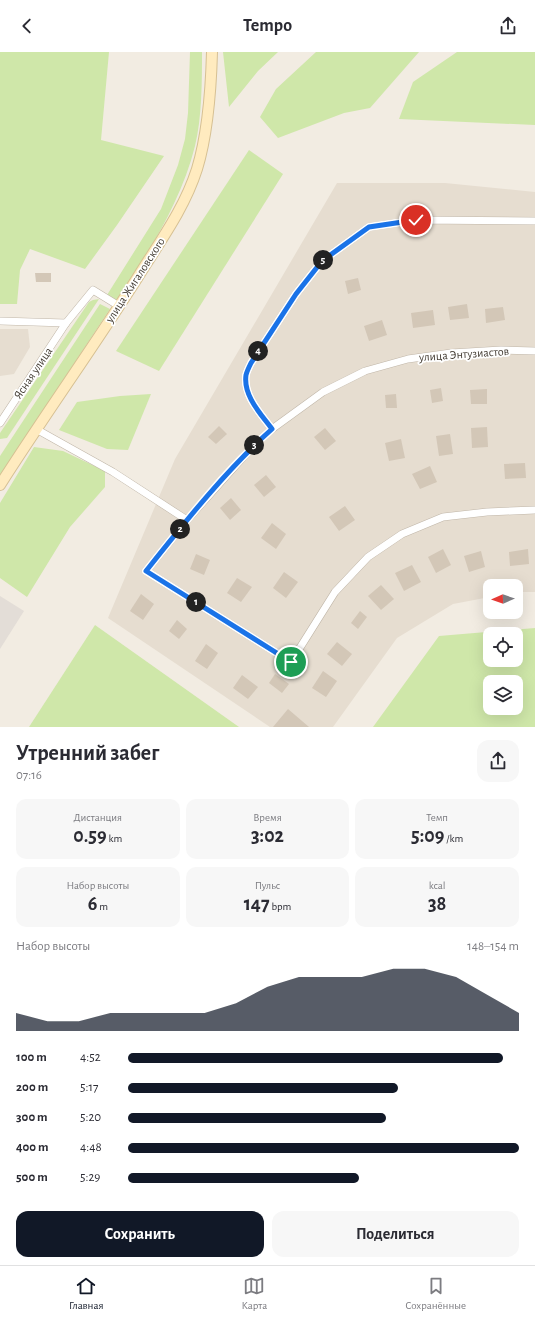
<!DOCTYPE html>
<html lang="ru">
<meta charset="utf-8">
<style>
body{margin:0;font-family:"Alegreya Sans",sans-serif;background:#f7f7f7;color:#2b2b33;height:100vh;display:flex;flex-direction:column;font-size:15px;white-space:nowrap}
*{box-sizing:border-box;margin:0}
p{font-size:13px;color:#7c7c81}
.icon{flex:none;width:22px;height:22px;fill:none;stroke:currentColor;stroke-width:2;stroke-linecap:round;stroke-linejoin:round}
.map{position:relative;height:675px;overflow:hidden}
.side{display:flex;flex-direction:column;background:#fff;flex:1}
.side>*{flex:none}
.needle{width:26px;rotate:268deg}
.controls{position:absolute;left:483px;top:527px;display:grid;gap:8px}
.controls a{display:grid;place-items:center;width:40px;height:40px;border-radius:8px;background:#fff;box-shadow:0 4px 16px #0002;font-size:20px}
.pin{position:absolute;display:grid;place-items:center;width:34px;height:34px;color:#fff;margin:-17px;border:2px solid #fff;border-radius:50%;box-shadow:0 1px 4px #0007}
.km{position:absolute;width:20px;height:20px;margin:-10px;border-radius:50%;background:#222;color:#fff;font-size:11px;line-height:20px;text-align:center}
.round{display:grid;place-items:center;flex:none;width:42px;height:42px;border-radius:12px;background:#f7f7f7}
.headline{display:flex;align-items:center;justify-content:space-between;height:68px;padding:0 16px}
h1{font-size:22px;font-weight:700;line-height:30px}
.figures{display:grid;grid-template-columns:repeat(3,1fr);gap:6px;height:68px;padding:4px 16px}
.figures div{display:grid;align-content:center;border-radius:10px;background:#f7f7f7;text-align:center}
.figures b{font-size:20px;font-weight:700}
.figures small{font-size:11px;font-weight:400}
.figures p{font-size:11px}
.chart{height:112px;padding:8px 16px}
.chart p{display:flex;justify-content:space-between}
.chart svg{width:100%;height:72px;margin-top:4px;fill:#111827;opacity:.7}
.action{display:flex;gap:8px;margin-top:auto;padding:8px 16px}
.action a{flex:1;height:46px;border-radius:12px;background:#111827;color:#fff;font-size:16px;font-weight:700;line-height:46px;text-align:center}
.action a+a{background:#f7f7f7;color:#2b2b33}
ul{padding:0 16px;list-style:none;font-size:13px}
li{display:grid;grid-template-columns:64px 48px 1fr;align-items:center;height:30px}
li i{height:10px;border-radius:5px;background:#111827}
header{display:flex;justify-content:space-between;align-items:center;height:52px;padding:0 16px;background:#fff;font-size:18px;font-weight:700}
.tabs{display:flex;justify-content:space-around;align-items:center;height:56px;border-top:1px solid #e1e1e2;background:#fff;font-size:11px;color:#7c7c81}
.tabs a{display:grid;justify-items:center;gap:2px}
.tabs .active{color:#111827}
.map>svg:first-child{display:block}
.residential{fill:#e6ddd0}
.industrial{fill:#e3ddd7}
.green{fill:#cfe7a9;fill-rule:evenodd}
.building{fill:#d3c7b7}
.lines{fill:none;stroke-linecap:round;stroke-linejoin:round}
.minor-casing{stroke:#c0b6a8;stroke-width:8}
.secondary-casing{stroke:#d6c093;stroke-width:12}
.minor{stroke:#fff;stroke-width:7}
.secondary{stroke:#ffebbf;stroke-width:10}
.route-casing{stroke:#fff;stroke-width:8}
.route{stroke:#1a73e8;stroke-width:5}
.labels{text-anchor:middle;stroke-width:3.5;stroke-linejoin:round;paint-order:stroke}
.street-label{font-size:12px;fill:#433c33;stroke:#fff}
</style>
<header><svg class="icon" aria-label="back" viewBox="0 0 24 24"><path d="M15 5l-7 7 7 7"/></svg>Tempo<svg class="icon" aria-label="share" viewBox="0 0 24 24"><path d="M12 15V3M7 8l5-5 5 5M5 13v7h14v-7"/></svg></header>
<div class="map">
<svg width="535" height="675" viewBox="0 0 535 675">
<rect width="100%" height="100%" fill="#f2ece2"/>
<!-- residential -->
<g class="residential">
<path d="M 337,131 L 445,131 L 535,140 L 535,540 L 516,540 L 516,534 L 490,534 L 490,545 L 453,552 L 397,586 L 333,675 L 270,675 L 108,566 L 175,407 Z"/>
<path d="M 0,277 L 28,277 L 30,295 L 14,322 L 0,324 Z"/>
</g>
<!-- industrial -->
<path class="industrial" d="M 0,544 L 24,559 L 0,597 Z"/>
<!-- green -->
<g class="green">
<path d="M 0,0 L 109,0 L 101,88 L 164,104 L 117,173 L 85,217 L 30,197 L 20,218 L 17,252 L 0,252 Z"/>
<path d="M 190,0 L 202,0 C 202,29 202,66 195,94 C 181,150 149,199 119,247 L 115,248 L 107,243 L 161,157 L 178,113 L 185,87 L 188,61 Z"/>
<path d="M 223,0 L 278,0 L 258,19 L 229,55 Z"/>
<path d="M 316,0 L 419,0 L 370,56 L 344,61 L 278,86 L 260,65 L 276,37 Z"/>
<path d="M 457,0 L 535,0 L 535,73 L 399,67 L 413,30 Z"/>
<path d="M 249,98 L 283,122 L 159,319 L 116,299 Z"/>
<path d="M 99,247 L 7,386 L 0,387 L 0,381 L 89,250 L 93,248 Z"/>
<path d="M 100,252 L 110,257 L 0,424 L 0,404 Z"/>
<path d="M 151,342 L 128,398 L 107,397 L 59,378 L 77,350 L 120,344 Z"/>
<path d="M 34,395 L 63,399 L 105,419 L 105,435 L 70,475 L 27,545 L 0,526 L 0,451 Z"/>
<path d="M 95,573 L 239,675 L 29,675 Z"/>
<path d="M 535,576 L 535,675 L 373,675 L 439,584 ZM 490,582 L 516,582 L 516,608 L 490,608 ZM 490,630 L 516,630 L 516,656 L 490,656 Z"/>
</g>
<!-- building -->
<g class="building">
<path d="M 35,221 L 51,221 L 51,230 L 36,230 Z"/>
<path d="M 358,226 L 361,238 L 348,242 L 345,229 Z"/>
<path d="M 467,252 L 469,266 L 450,268 L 448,255 Z"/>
<path d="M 503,255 L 505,268 L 486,271 L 485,257 Z"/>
<path d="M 433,258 L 435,273 L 413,276 L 411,261 Z"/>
<path d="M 382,268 L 387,283 L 369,289 L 364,274 Z"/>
<path d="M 441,336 L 443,349 L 432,351 L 430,338 Z"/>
<path d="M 487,337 L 487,352 L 471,352 L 470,338 Z"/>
<path d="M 396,342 L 397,356 L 386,356 L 385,343 Z"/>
<path d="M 219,374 L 227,382 L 216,392 L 208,385 Z"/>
<path d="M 487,375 L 488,395 L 472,396 L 471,376 Z"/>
<path d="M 325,376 L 336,389 L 325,398 L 314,385 Z"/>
<path d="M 450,382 L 453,402 L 439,404 L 436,384 Z"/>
<path d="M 401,387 L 405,406 L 389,409 L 385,391 Z"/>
<path d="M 525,411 L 526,426 L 505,427 L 504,412 Z"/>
<path d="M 430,414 L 437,430 L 420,437 L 412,422 Z"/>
<path d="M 266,423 L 276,435 L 264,445 L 254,433 Z"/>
<path d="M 231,446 L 241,458 L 230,468 L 220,456 Z"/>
<path d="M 345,454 L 355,468 L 339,479 L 329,465 Z"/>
<path d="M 272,471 L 286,482 L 276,497 L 261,486 Z"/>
<path d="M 443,497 L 451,513 L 436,521 L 428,505 Z"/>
<path d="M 528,497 L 529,512 L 510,514 L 509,500 Z"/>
<path d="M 481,499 L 485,515 L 469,520 L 464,504 Z"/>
<path d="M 196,502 L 210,508 L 204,523 L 190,517 Z"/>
<path d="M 412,513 L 421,530 L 404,539 L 395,521 Z"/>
<path d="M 284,520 L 298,530 L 286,546 L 273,536 Z"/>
<path d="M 237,526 L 252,535 L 241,550 L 227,541 Z"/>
<path d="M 381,533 L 394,547 L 381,558 L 368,544 Z"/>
<path d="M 141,542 L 154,552 L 143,568 L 130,559 Z"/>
<path d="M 360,559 L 367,565 L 358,577 L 351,571 Z"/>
<path d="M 177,568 L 187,577 L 179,587 L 169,579 Z"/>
<path d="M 337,590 L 352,602 L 342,614 L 327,602 Z"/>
<path d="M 206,592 L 218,601 L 207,617 L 195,609 Z"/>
<path d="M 323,619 L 337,629 L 326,645 L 312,636 Z"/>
<path d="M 275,622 L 289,632 L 282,641 L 269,631 Z"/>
<path d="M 242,623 L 258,635 L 248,647 L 233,636 Z"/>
<path d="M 288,657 L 309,675 L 273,675 Z"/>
</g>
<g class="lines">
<defs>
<g id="minor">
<path d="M 0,269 L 66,271"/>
<path d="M 535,299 L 501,298 L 451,301 L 408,307 L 365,319 L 323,340 L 272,377 L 253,394 L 187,468 L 146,519 L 291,610 L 335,540 L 368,505 L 402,482 L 443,465 L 487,460 L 535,458"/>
<path d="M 0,371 L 66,271 L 93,238 L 119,254"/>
<path d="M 36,377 L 113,420 L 187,468"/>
<path d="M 272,377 C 261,362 243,344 246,323 C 247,319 249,315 251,311 L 296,242 L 322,209 L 369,175 L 416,168 L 535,169"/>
</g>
<path id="secondary" d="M 0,433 C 44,364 92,297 136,228 C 158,192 184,158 197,117 C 208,81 211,37 212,0"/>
</defs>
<!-- minor casing -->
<use href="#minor" class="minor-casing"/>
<!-- secondary casing -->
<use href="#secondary" class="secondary-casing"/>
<!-- minor -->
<use href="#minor" class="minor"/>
<!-- secondary -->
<use href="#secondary" class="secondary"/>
</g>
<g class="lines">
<defs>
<path id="route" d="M 291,610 L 146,519 C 185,470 226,418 272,377 C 261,362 243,344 246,323 C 247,319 249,315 251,311 L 296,242 L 322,209 L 369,175 L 416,168"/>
</defs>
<!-- route casing -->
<use href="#route" class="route-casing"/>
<!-- route -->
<use href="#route" class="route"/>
</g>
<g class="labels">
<!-- street labels -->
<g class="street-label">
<text transform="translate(135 228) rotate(-57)" y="4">улица Жигаловского</text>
<text transform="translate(464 302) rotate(-4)" y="4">улица Энтузиастов</text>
<text transform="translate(33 321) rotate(-56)" y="4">Ясная улица</text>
</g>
</g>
</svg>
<div class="controls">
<a><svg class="needle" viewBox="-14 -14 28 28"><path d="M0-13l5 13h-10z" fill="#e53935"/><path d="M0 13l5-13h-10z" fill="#7c7c81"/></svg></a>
<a><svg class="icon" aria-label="locate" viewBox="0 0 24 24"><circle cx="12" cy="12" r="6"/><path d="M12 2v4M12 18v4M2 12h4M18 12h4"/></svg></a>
<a><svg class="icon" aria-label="layers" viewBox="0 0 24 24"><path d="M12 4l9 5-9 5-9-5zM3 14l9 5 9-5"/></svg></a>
</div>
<div class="pin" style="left:291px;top:610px;background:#1e9e55"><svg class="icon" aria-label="arrive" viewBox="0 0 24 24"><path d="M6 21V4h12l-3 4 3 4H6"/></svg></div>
<div class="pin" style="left:416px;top:168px;background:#d93025"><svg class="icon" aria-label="check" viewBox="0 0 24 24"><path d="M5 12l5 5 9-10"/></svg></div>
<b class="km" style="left:196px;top:550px">1</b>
<b class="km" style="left:180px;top:477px">2</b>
<b class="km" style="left:254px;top:393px">3</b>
<b class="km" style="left:258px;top:299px">4</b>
<b class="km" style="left:323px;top:208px">5</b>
</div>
<section class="side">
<div class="headline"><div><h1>Утренний забег</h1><p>07:16</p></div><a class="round"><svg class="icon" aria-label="share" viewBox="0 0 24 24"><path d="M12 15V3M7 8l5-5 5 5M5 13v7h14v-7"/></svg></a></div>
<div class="figures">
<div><p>Дистанция</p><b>0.59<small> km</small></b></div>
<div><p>Время</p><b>3:02</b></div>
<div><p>Темп</p><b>5:09<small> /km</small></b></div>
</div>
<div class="figures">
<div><p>Набор высоты</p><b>6<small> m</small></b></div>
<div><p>Пульс</p><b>147<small> bpm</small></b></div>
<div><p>kcal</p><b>38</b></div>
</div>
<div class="chart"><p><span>Набор высоты</span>148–154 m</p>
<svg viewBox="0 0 160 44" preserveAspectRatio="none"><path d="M0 44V33L10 38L20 38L30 33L40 33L50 33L60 33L70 27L80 17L90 11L100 11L110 11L120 6L130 6L140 11L150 22L160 33V44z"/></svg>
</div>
<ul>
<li><b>100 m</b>4:52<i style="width:96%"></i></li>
<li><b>200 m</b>5:17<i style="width:69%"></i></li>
<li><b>300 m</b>5:20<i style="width:66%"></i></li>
<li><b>400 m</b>4:48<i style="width:100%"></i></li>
<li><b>500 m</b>5:29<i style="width:59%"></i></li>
</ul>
<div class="action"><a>Сохранить</a><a>Поделиться</a></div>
</section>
<nav class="tabs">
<a class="active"><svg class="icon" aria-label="home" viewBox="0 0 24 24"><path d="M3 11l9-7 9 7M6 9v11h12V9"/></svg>Главная</a>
<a><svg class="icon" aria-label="map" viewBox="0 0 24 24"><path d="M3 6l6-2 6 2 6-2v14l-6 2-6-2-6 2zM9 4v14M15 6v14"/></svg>Карта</a>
<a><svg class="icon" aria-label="saved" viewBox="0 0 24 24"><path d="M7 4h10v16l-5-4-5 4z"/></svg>Сохранённые</a>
</nav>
